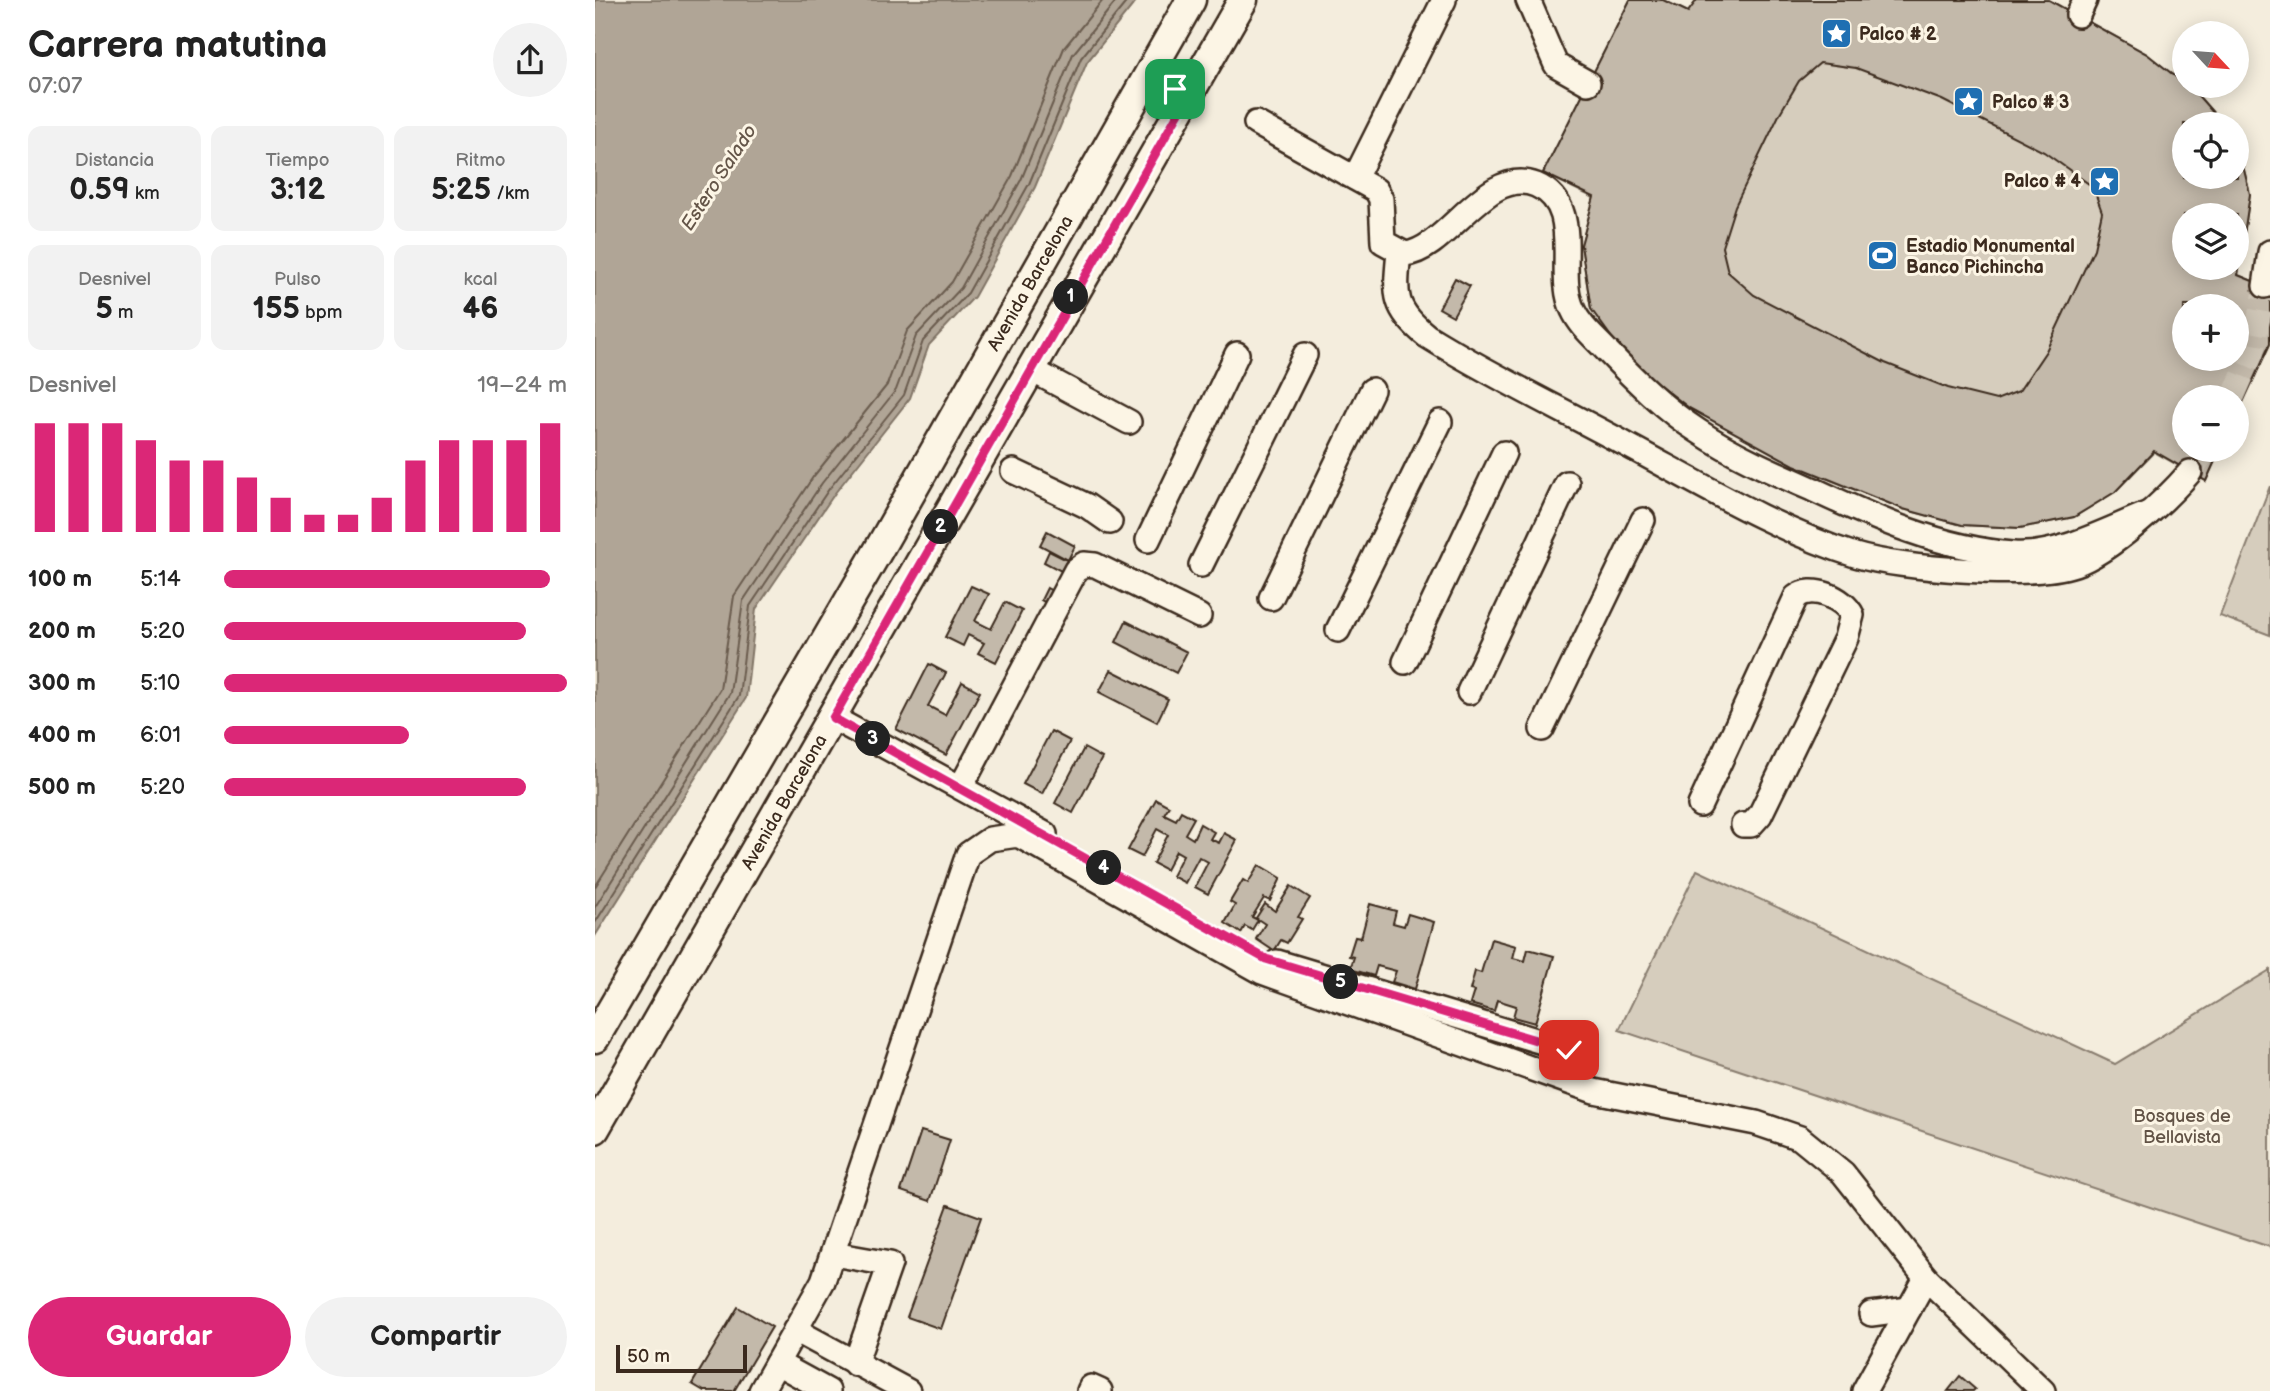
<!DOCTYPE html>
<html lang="es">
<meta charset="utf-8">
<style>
body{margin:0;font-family:"Balsamiq Sans",sans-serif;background:#f2f2f2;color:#222;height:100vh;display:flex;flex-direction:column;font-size:26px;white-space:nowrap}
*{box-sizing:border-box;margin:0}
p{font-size:23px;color:#767676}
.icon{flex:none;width:38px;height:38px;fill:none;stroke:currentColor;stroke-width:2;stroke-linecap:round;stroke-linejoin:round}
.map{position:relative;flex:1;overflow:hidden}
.details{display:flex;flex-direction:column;background:#fff;width:595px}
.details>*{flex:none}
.needle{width:46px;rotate:116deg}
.fabs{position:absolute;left:1577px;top:21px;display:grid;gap:14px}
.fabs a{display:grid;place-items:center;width:77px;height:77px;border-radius:50%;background:#fff;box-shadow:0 4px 18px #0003;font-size:35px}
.scale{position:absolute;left:21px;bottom:18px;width:131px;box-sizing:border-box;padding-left:7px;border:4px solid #3b2a1e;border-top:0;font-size:19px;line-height:24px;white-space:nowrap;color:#3b2a1e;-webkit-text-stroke:5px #fcf5e5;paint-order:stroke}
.pin{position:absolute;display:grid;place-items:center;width:60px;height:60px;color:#fff;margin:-30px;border-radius:14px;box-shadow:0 4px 10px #0006}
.km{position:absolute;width:35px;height:35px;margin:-18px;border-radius:50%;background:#222;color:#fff;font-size:19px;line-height:35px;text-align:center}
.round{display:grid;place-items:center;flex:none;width:74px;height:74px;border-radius:37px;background:#f2f2f2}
.summary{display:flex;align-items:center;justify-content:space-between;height:119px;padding:0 28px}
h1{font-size:38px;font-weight:700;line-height:52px}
.metrics{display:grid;grid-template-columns:repeat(3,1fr);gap:10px;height:119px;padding:7px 28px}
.metrics div{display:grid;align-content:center;border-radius:14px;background:#f2f2f2;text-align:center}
.metrics b{font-size:30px;font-weight:700}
.metrics small{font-size:19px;font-weight:400}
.metrics p{font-size:19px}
.chart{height:196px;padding:14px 28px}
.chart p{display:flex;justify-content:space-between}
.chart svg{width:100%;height:126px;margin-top:7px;stroke:#db2777;stroke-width:6}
.primary-button{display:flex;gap:14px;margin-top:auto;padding:14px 28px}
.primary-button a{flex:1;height:80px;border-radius:42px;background:#db2777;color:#fff;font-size:28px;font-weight:700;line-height:80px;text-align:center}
.primary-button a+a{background:#f2f2f2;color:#222}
ul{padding:0 28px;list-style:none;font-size:23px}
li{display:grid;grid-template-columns:112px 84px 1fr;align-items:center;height:52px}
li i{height:18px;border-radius:9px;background:#db2777}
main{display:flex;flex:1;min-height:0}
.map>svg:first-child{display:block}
.green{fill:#d6cdbd;stroke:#887c6e;stroke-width:2;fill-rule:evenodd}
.water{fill:#b0a596;stroke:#817466;stroke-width:2}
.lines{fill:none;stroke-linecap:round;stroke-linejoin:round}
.shore{stroke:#6a5b4e;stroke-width:2}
.building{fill:#c3b9aa;stroke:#3b2a1e;stroke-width:2;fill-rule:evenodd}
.minor-tunnel{stroke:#cfc6b7;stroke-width:23;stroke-dasharray:23 11;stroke-linecap:butt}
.minor-casing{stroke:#3b2a1e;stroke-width:28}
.major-casing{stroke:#3b2a1e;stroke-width:33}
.minor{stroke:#fcf5e5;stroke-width:23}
.major{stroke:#fcf5e5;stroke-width:28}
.route-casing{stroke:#fff;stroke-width:14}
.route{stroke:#db2777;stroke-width:9}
.labels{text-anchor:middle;stroke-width:6;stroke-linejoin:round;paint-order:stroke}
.poi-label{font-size:18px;font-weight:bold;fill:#3b2a1e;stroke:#fcf5e5;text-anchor:start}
.street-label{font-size:18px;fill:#3b2a1e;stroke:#fcf5e5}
.park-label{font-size:18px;fill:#625346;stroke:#fcf5e5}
.water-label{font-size:19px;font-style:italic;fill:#645548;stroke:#fcf5e5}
</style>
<main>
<section class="details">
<div class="summary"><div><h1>Carrera matutina</h1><p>07:07</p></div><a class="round"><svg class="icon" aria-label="share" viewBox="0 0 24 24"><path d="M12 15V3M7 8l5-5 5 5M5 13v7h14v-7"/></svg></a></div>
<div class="metrics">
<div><p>Distancia</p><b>0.59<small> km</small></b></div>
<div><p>Tiempo</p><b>3:12</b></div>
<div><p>Ritmo</p><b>5:25<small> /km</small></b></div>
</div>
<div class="metrics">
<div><p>Desnivel</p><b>5<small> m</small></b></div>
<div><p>Pulso</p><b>155<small> bpm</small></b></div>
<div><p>kcal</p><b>46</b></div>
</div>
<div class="chart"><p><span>Desnivel</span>19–24 m</p>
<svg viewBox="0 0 160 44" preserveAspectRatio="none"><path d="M5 44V6M15 44V6M25 44V6M35 44V12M45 44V19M55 44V19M65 44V25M75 44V32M85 44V38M95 44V38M105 44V32M115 44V19M125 44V12M135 44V12M145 44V12M155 44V6"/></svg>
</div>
<ul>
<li><b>100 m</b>5:14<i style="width:95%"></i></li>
<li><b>200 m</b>5:20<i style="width:88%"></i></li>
<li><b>300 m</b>5:10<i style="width:100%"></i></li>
<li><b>400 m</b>6:01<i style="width:54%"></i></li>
<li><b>500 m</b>5:20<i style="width:88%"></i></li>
</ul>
<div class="primary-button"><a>Guardar</a><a>Compartir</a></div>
</section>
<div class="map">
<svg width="1675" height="1391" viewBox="0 0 1675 1391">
<rect width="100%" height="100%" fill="#f4eddd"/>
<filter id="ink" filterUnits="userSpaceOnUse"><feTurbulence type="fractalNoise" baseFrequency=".0143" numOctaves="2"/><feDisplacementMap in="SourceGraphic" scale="14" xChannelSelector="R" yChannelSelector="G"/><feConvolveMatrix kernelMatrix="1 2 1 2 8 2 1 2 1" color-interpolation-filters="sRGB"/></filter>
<g filter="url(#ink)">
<!-- green -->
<g class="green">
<path d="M 1035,0 L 1068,0 L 1093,12 L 1102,0 L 1454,0 L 1552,54 L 1600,92 L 1628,124 L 1589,124 L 1589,177 L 1642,177 L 1642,142 L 1655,194 L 1643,275 L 1675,288 L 1675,344 L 1642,415 L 1642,397 L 1589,397 L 1589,450 L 1625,450 L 1611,481 L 1559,452 L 1520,492 L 1479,517 L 1425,528 L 1367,525 L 1308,509 L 1199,465 L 996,309 L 986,245 L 999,198 L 948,173 ZM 1589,215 L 1642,215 L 1642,268 L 1589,268 ZM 1589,306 L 1642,306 L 1642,359 L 1589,359 Z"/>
<path d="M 1675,486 L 1675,635 L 1625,616 Z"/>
<path d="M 1102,870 L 1520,1064 L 1675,970 L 1675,1247 L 1024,1030 Z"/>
</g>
<!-- water -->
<path class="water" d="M 0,0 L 542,0 L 492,62 L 440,187 L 379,297 L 334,345 L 315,398 L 240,493 L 161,609 L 151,698 L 0,936 Z"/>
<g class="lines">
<!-- shore -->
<g class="shore">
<path d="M 0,887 L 125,689 L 139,596 L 218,477 L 292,385 L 312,331 L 357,282 L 417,176 L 469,48 L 508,0"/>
<path d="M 0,907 L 135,693 L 148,601 L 227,483 L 301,390 L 321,336 L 366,288 L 426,180 L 478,54 L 522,0"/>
<path d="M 0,923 L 144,696 L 155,606 L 234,489 L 309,395 L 328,341 L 373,293 L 434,184 L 486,58 L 533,0"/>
</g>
</g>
<!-- building -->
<g class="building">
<path d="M 1035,0 L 1068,0 L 1093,12 L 1102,0 L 1454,0 L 1552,54 L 1600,92 L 1628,124 L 1589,124 L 1589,177 L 1642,177 L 1642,142 L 1655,194 L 1643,275 L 1675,288 L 1675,344 L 1642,415 L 1642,397 L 1589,397 L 1589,450 L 1625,450 L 1611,481 L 1559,451 L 1520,492 L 1479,517 L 1425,528 L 1367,525 L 1308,509 L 1199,465 L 1094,408 L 1033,360 L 996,309 L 986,245 L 999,197 L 948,173 ZM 1225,63 L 1261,68 L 1347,100 L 1449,152 L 1498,187 L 1507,212 L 1499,249 L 1451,351 L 1424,391 L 1401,400 L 1353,388 L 1290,363 L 1159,295 L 1133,272 L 1127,247 L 1140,206 L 1185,113 L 1204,81 ZM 1589,215 L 1642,215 L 1642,268 L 1589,268 ZM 1589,306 L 1642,306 L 1642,359 L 1589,359 Z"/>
<path d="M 860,278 L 875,286 L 858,316 L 844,308 Z"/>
<path d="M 452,531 L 480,546 L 473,560 L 445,545 Z"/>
<path d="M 454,551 L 472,560 L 466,571 L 449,562 Z"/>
<path d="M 376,586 L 394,594 L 380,621 L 396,629 L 410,602 L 427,611 L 401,662 L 383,653 L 389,643 L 373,635 L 368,646 L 350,637 Z"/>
<path d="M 452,588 L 461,593 L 455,605 L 446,600 Z"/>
<path d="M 531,621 L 592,652 L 581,673 L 521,642 Z"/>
<path d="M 334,664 L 351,673 L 333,706 L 350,715 L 367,682 L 385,692 L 351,755 L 301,729 Z"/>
<path d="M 516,670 L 573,699 L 562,722 L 504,692 Z"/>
<path d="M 456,731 L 475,741 L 447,794 L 428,784 Z"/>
<path d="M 489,748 L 507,758 L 478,813 L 460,803 Z"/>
<path d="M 561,799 L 574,806 L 569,814 L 581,820 L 586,811 L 599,818 L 590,834 L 598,839 L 605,824 L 619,832 L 615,839 L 624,843 L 629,833 L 642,840 L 613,894 L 600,887 L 613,862 L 604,857 L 590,883 L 577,876 L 588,855 L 581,851 L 571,870 L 558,863 L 573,835 L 562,829 L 547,857 L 533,850 Z"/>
<path d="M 664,865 L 686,878 L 675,901 L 669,898 L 657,917 L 663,920 L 657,930 L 650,926 L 646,933 L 630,923 L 640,905 L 635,902 L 648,880 L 653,883 Z"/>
<path d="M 696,886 L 715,898 L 703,917 L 707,919 L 692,943 L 686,940 L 679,951 L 661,939 L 670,924 L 661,918 L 670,904 L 680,911 Z"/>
<path d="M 775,904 L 801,911 L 798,923 L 809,926 L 813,914 L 839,922 L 820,989 L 797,982 L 801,971 L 782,966 L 779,976 L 755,969 L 759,957 L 754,956 L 760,937 L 766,938 Z"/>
<path d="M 896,939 L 921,946 L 918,958 L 930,961 L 933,949 L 959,956 L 940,1023 L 918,1017 L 921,1006 L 902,1000 L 899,1011 L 875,1004 L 879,991 L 875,990 L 880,971 L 886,973 Z"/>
<path d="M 326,1131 L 355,1140 L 335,1201 L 306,1191 Z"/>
<path d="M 353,1205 L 386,1217 L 346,1329 L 312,1317 Z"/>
<path d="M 143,1307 L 177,1327 L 139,1391 L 109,1391 L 97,1384 Z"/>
<path d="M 1365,1376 L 1380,1389 L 1378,1391 L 1353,1391 Z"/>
</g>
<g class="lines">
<!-- minor-tunnel -->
<g class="minor-tunnel">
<path d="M 1638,397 L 1657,354 L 1670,286"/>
<path d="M 1595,472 L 1611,450"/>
</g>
<defs>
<g id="minor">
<path d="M 933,0 L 961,65 L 993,83"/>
<path d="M 1483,15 L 1490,0"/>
<path d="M 661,123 L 781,190 L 786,199 L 788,242 L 810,254 C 853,250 891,165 941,185 C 991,206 959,273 978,310 C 985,326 1000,338 1012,351 C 1039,379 1070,410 1103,431 C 1139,455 1178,472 1217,489 C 1281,519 1346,548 1418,554 C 1463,557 1513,529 1554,513"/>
<path d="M 760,178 L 849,0"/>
<path d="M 804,252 C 800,294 797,308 832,336 C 896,376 966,409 1032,445 C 1105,484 1181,530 1260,555 C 1305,569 1437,579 1480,564 C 1515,552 1571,500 1595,472"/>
<path d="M 1670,286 L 1675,252"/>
<path d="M 435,369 L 534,422"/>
<path d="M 418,471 L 492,506 L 515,522"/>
<path d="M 553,540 L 642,354"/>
<path d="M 606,565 L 710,355"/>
<path d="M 676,598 L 777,390"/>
<path d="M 743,630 L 845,422"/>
<path d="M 810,662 L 909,453"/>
<path d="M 874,692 L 972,483"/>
<path d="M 238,718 L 450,834"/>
<path d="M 947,729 L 1048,520"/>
<path d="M 366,787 L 481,570 L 489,564 L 500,565 L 604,616"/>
<path d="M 1105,805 L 1201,597 C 1217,584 1249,598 1257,615 L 1251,638 L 1165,815 L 1156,825 L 1148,825"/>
<path d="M 682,962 L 974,1050"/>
<path d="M 238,1254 L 295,1264 L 260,1364"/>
<path d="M 1276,1314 L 1314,1309"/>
<path d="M 200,1330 L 313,1391"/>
<path d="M 182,1363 L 233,1391"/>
<path d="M 166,1391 L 228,1281 L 373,854 L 395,839 L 423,835 L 667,972 L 999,1091 L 1161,1123 L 1205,1138 L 1248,1173 L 1331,1278 L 1448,1391"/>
<path d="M 494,1391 L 496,1387 L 505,1391"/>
<path d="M 1269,1391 L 1331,1278"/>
</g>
<g id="major">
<path d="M 0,1038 L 284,549 L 596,0"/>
<path d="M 0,1129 L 648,0"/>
</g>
</defs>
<!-- minor casing -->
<use href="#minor" class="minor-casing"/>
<!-- major casing -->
<use href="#major" class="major-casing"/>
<!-- minor -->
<use href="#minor" class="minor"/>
<!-- major -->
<use href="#major" class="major"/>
</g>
</g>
<g class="lines" filter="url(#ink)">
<defs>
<path id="route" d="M 580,89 L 599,86 L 238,718 L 671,959 L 974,1050"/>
</defs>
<!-- route casing -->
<use href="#route" class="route-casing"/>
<!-- route -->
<use href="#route" class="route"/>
</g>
<!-- icons -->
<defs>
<symbol id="sight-square" viewBox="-11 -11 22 22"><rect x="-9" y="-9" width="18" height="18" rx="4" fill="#1f6fb2" stroke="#fcf5e5"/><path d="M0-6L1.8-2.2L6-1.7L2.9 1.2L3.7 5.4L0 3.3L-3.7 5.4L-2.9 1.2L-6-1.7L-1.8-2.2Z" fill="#fff"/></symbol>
<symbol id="stadium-square" viewBox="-11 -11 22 22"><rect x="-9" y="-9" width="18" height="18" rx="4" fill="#1f6fb2" stroke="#fcf5e5"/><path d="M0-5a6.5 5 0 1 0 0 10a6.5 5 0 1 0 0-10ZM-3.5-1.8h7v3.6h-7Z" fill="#fff"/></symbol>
</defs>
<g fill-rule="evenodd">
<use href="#sight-square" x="1224" y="16" width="35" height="35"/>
<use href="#sight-square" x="1356" y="84" width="35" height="35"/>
<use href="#sight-square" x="1492" y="164" width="35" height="35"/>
<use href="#stadium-square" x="1270" y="238" width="35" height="35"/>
</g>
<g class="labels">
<!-- poi labels -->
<g class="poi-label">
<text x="1264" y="40">Palco # 2</text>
<text x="1397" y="108">Palco # 3</text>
<text x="1486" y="187" text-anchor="end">Palco # 4</text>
<text x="1311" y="252">Estadio Monumental<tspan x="1311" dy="21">Banco Pichincha</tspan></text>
</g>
<!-- street labels -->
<g class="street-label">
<text transform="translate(435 283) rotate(-60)" y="6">Avenida Barcelona</text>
<text transform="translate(189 802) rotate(-60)" y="6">Avenida Barcelona</text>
</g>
<!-- park labels -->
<g class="park-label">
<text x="1587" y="1122">Bosques de<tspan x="1587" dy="21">Bellavista</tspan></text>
</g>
<!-- water labels -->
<g class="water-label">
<text transform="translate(123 177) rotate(-57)" y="7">Estero Salado</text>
</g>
</g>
</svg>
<div class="fabs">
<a><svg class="needle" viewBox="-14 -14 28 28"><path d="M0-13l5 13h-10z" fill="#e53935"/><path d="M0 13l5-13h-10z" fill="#767676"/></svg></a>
<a><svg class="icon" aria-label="locate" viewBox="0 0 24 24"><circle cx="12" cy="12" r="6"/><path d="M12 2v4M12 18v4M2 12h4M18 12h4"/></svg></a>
<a><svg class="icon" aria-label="layers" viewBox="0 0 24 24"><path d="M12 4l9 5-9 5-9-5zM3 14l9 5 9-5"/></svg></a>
<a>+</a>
<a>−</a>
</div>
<div class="scale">50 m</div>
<div class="pin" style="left:580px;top:89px;background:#1e9e55"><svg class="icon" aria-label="arrive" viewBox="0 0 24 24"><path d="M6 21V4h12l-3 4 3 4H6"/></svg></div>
<div class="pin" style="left:974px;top:1050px;background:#d93025"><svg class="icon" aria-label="check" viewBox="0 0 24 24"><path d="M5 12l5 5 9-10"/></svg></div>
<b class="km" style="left:476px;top:297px">1</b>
<b class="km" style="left:346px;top:527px">2</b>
<b class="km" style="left:278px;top:739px">3</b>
<b class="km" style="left:509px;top:868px">4</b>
<b class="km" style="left:746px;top:982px">5</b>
</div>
</main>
